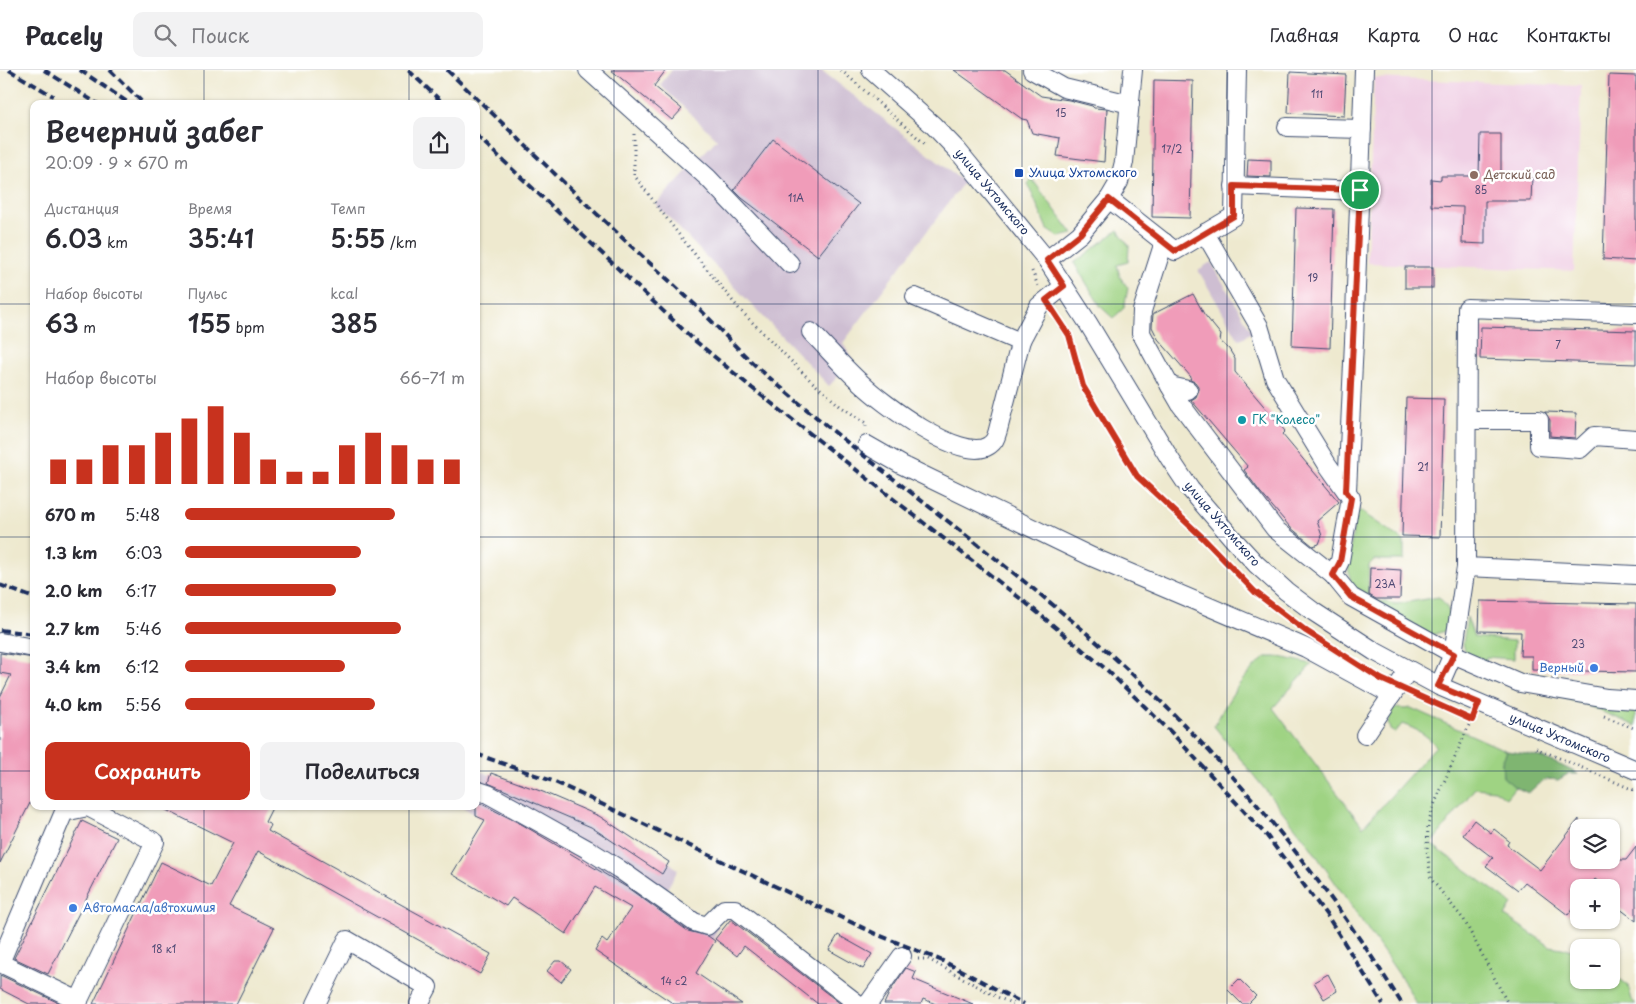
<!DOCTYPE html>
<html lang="ru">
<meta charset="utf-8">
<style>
body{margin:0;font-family:"Playpen Sans",sans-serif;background:#f2f2f3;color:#2b2b33;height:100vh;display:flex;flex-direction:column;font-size:19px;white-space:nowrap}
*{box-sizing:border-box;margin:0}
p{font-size:16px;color:#7c7c81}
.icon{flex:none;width:28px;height:28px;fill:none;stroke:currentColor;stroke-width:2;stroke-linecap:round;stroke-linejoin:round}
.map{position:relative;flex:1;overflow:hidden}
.sheet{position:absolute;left:30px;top:30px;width:450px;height:710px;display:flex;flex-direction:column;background:#fff;border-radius:10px;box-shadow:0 1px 4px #0004}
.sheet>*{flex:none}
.fabs{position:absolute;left:1570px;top:749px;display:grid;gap:10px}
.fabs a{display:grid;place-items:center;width:50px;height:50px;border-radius:10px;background:#fff;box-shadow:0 1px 4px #0004;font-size:25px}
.pin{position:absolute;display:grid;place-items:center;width:42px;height:42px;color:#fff;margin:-21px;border:2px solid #fff;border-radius:50%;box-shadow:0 1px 5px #0007}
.round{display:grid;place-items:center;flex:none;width:52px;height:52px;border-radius:10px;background:#f2f2f3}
.summary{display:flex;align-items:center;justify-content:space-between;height:85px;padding:0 15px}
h1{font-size:28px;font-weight:600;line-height:38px}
.stats{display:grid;grid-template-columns:repeat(3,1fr);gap:8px;height:85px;padding:5px 15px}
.stats div{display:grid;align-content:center}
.stats b{font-size:25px;font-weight:600}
.stats small{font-size:14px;font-weight:400}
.stats p{font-size:14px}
.chart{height:140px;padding:10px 15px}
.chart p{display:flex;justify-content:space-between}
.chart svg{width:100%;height:90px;margin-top:5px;stroke:#c8321e;stroke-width:6}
.cta{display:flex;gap:10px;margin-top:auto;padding:10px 15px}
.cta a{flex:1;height:58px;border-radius:10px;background:#c8321e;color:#fff;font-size:20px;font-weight:600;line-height:58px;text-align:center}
.cta a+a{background:#f2f2f3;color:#2b2b33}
ul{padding:0 15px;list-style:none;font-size:16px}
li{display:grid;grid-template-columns:80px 60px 1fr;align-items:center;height:38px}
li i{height:12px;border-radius:6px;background:#c8321e}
header{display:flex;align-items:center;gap:30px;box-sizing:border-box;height:70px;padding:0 25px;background:#fff;border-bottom:1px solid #e1e1e2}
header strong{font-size:24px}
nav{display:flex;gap:28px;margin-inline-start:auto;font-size:18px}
.search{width:350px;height:45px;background:#f2f2f3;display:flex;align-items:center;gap:12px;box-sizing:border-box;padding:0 18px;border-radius:10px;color:#7c7c81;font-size:19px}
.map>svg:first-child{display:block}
.built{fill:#f0d0e5}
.industrial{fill:#cebed2}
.green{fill:#9fd383;stroke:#5d8170}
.forest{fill:#7fb571;stroke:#4d7268}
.building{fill:#f09cb9}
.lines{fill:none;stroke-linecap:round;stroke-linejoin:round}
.minor-casing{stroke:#3b4b6f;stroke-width:20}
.path{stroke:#3b4b6f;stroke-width:3;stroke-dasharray:1 4;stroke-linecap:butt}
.minor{stroke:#fff;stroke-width:18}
.rail{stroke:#1b2f5e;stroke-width:4;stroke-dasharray:8 4;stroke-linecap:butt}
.route-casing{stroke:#fff;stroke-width:10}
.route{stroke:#c8321e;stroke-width:6}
.grid{fill:none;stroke:#1b2f5e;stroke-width:1;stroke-opacity:0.55}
.transit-dot{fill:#1a4fb4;stroke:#fff;stroke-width:2}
.education-dot{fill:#8d6e63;stroke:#fff;stroke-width:2}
.culture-dot{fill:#0f9aa8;stroke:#fff;stroke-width:2}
.shop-dot{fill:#3f7fe0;stroke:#fff;stroke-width:2}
.labels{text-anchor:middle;stroke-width:5;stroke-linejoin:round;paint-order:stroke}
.number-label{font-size:10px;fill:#504a75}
.transit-label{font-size:12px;fill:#164399;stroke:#fff;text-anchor:start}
.education-label{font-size:12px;fill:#785e54;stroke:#fff;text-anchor:start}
.street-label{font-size:12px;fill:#1b2f5e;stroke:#fff}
.culture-label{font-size:12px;fill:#0d838f;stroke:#fff;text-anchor:start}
.shop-label{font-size:12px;fill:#366cbe;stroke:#fff;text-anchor:end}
</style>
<header>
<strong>Pacely</strong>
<div class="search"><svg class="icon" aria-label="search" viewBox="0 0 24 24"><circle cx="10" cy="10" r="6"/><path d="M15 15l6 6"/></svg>Поиск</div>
<nav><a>Главная</a><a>Карта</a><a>О нас</a><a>Контакты</a></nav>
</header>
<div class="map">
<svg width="1636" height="934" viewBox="0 0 1636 934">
<rect width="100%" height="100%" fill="#fff"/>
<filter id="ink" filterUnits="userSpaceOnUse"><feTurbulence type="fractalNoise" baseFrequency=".02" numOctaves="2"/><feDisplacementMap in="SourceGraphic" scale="10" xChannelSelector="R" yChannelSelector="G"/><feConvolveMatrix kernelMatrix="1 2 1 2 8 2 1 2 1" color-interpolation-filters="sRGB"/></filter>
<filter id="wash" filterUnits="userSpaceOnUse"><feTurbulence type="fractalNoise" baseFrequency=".0096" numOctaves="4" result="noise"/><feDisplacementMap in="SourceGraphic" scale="20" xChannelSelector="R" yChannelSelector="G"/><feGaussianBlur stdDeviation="1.12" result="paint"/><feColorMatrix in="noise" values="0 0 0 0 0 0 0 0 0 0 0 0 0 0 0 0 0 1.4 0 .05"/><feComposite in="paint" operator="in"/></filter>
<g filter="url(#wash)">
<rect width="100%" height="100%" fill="#eee9cf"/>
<!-- built -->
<path class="built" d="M 1374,8 L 1581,16 L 1574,201 L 1367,193 Z"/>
<!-- industrial -->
<g class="industrial">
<path d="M 672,0 L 821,0 L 964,112 L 843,273 L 853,291 L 829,316 L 656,134 L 717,69 L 660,15 Z"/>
<path d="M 1211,192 L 1252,262 L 1239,270 L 1198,200 Z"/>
<path d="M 476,700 L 543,722 L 599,746 L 669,792 L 678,800 L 665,822 L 700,846 L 719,856 L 707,884 L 461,736 L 476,736 Z"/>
</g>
<!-- green -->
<g class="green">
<path d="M 1032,109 L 1073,164 L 1059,167 L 1047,159 L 1028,114 Z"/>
<path d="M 1118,160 L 1129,176 L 1128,192 L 1117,195 L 1120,207 L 1128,218 L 1124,238 L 1113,248 L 1101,237 L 1074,193 Z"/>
<path d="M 1356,438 L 1404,471 L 1404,490 L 1374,490 L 1369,495 L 1368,529 L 1396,534 L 1439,527 C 1451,541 1451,544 1445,561 L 1432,565 L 1366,530 L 1352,519 L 1348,497 Z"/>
<path d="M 1467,547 L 1474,567 L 1514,571 L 1514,589 L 1486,587 L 1485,593 L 1466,585 L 1463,573 Z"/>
<path d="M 1266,587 L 1280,587 L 1312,594 L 1273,638 L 1363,757 L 1436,676 C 1426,664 1416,659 1402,654 L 1395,663 L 1390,660 L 1388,653 L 1393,638 L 1405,639 L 1411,638 L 1507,681 L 1502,692 L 1503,707 L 1515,717 L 1506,728 L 1495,720 L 1475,718 L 1431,774 L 1512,834 L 1505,846 L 1550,876 L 1579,881 L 1579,910 L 1611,910 L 1611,903 L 1628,915 L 1632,930 L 1636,934 L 1416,934 L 1407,916 L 1307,772 L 1214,656 C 1228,630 1242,605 1266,587 Z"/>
<path d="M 1529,617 L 1636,638 L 1636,656 L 1586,635 Z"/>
</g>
<!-- forest -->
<path class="forest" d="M 1507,681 C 1538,685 1550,689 1578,704 L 1568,704 L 1558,710 C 1541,707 1540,714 1528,723 L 1515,717 L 1503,707 L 1502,692 Z"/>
<g id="blocks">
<!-- building -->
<g class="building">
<path d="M 611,0 L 666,0 L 654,16 L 682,39 L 672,50 Z"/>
<path d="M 954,0 L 1005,0 L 1041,26 L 1069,30 L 1092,36 L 1094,38 L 1107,39 L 1104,92 L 1057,86 L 1060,68 L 1032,63 L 1027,50 L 1022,49 Z"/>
<path d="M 1290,2 L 1346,5 L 1344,46 L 1288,43 Z"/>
<path d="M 1609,5 L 1636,6 L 1636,191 L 1603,189 Z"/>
<path d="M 1154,10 L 1193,11 L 1190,148 L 1152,147 Z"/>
<path d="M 1480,64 L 1501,64 L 1501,106 L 1532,107 L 1531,131 L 1485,131 L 1485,174 L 1462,173 L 1463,137 L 1431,136 L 1431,109 L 1441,110 L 1441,106 L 1479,106 Z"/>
<path d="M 773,69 L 859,134 L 818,186 L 742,128 L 734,120 Z"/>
<path d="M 1248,89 L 1271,90 L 1271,107 L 1247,106 Z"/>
<path d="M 1296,138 L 1334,139 L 1330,278 L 1292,276 Z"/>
<rect x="1405" y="197" width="28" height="21"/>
<path d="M 1193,224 L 1204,244 L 1221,265 L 1220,271 L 1229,279 L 1235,289 L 1235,302 L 1285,361 L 1282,364 L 1339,432 L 1317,451 L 1322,466 L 1319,474 L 1313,476 L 1290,457 L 1260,422 L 1244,400 L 1248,397 L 1191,330 L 1196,327 L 1198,322 L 1198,316 L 1195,312 L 1190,310 L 1191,307 L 1158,269 L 1152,257 L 1153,244 Z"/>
<path d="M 1481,257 L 1636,261 L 1636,294 L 1480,289 Z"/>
<path d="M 1406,328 L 1444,329 L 1440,467 L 1402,466 Z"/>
<path d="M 1545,342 L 1576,343 L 1575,368 L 1550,366 L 1550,350 Z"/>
<path d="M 1370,498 L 1401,500 L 1400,529 L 1376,529 L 1369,525 Z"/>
<path d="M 1480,531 L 1636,534 L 1636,602 L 1532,600 L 1532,586 L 1520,586 L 1521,562 L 1479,561 Z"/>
<path d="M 0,583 L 34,588 L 34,725 L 0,793 L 0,627 L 11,605 L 0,603 Z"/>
<path d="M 491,703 L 543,722 L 599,746 L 669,792 L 662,804 L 591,757 L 488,713 Z"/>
<path d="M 476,731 L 523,755 L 628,818 L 688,861 L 708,866 L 715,871 L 696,903 L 742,934 L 674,934 L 595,881 L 602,869 L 607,873 L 631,838 L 595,817 L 566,864 L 512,828 L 506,836 L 452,804 L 485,750 L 476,746 Z"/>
<path d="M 158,736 L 273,736 L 265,752 L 271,755 L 268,761 L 491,884 L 480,904 L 258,781 L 229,836 L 274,858 L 236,934 L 93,934 L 161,792 L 211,816 L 233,773 Z"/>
<path d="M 1579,749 L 1579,790 L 1626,790 L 1636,777 L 1636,851 L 1611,832 L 1611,818 L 1607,818 L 1595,809 L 1588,818 L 1579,818 L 1579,830 L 1568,845 L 1525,812 L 1518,820 L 1486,796 L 1493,788 L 1463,765 L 1474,750 L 1491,763 L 1494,759 L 1509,771 L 1507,775 L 1540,800 Z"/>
<path d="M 82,751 L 117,768 L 48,904 L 14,888 Z"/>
<path d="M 730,850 L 731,850 L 841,934 L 818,934 L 744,876 L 737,886 L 715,869 Z"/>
<path d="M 838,865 L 872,884 L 863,899 L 829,880 Z"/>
<path d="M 555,891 L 561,891 L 571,899 L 561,912 L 547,901 Z"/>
<path d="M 906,898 L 916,902 L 913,909 L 973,934 L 936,934 L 923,929 L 921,934 L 884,934 L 889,923 Z"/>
<path d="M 1328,904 L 1337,921 L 1324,929 L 1314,912 Z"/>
<path d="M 0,905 L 61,934 L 29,934 L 0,919 Z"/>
<path d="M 1239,909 L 1256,926 L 1248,934 L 1242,934 L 1228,920 Z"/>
</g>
</g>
</g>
<g filter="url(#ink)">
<use href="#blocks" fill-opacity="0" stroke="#3b4b6f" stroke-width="1"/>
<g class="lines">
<defs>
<g id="minor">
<path d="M 588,0 L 708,108 L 790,194"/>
<path d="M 871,0 L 933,55 L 958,81 L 1047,190 L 1088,253 L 1170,389 L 1190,419 L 1233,469 L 1256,494 L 1286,521 L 1314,542 L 1374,581 L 1439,616 L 1636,700"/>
<path d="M 1032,0 L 1064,18 L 1130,34"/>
<path d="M 1287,57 L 1362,59"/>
<path d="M 1234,116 L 1360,121"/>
<path d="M 1109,129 L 1175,181 L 1234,146 L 1237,0"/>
<path d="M 1205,163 L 1259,256 L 1275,309 L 1327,394 L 1351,428 L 1340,491 L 1333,505"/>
<path d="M 1164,172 L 1142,241 L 1141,263 L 1170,316 L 1188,320"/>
<path d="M 1047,190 L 1080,164 L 1109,129 L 1119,112 L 1124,92 L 1133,0"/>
<path d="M 915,227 L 1013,269 L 1021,270 L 1039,236 L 1064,216"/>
<path d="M 1636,244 L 1467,238 L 1466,497 L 1636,505"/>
<path d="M 811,262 C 828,279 844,298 862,314 C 882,333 961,393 988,376 C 995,372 996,367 998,360 L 1021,270"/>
<path d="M 1170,316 L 1181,335 L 1275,459 L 1333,505 L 1351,527 L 1453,584 L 1520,613 L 1607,628 L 1636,630"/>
<path d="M 1467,350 L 1539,350 L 1539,376 L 1580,379 L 1594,366 L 1636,369"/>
<path d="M 867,375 L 902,395 L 1092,487 L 1306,578 L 1392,625"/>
<path d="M 1347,421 L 1354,272 L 1364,0"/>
<path d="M 0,572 L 34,578"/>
<path d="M 1439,616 L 1453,584 L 1466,497"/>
<path d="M 1365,665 L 1408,601"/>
<path d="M 476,720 L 488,724 L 519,741 L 587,779 L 619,799 L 694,852 L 707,856 L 724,839 L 735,839 L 858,934"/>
<path d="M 0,893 L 64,742 L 88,737 L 155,772 L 77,934"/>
<path d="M 0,893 L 79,931"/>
<path d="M 316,934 L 347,870 L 428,917 L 419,934"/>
<path d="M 868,934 L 902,886"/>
</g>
</defs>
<!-- minor casing -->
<use href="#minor" class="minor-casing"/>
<!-- path -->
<g class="path">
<path d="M 841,0 L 925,74"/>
<path d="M 634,64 L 634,105 L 680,166 L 740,240 L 810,310 L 840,336 L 866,353 L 866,360"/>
<path d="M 1032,201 L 1038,216"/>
<path d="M 1054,243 L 1069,265 L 1083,316 L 1137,406 L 1202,467 L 1255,522 L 1298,555"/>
<path d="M 1473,646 L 1434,735 L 1428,755 L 1427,780 L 1431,809 L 1464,850 L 1508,934"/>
<path d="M 1604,646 L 1636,659"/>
<path d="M 1536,678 L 1636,721"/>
<path d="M 918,889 L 928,889 L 997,927 L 1014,934"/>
</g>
<!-- minor -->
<use href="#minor" class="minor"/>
<!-- rail -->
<g class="rail">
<path d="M 9,0 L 53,26"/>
<path d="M 44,0 L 98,34"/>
<path d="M 80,0 L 130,34"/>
<path d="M 110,0 L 144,34"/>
<path d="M 408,0 L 444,34"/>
<path d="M 447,0 C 503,53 557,107 613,159 C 639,184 666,207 692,232 C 717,255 738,281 764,303 C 867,393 980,472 1084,561 C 1209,668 1316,795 1402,934"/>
<path d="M 476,65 L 693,269 L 752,318 L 1026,533 L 1107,600 L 1171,662 L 1267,766 L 1328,847 L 1383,934"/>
<path d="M 0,515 L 34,528"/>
<path d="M 0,560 L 34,564"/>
<path d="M 476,684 L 555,712 L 876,864 L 945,892 L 1024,934"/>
</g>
</g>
</g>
<g class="lines" filter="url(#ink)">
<defs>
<path id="route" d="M 1234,116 L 1360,120 L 1346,421 L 1351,428 L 1340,492 L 1333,505 L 1351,527 L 1454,584 L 1438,616 L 1479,633 L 1472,650 L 1381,609 L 1306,561 L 1255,522 L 1202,467 L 1137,406 L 1083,316 L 1069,265 L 1046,230 L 1064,216 L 1047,190 L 1080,164 L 1109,129 L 1175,181 L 1234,146 Z"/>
</defs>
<!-- route casing -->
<use href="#route" class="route-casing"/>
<!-- route -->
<use href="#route" class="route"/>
</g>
<!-- grid -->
<path class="grid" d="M 204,0 L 204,34M 409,0 L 409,34M 614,0 L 614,934M 818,0 L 818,934M 1022,0 L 1022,934M 1227,0 L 1227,934M 1432,0 L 1432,934M 0,234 L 34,234M 476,234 L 1636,234M 0,467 L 34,467M 476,467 L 1636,467M 0,701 L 34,701M 476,701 L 1636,701M 204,736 L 204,934M 409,736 L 409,934"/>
<!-- markers -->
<rect class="transit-dot" x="1014" y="98" width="10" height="10" rx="2.5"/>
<circle class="education-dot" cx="1474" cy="105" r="5"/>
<circle class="culture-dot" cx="1242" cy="350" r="5"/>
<g class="shop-dot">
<circle cx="1594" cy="598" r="5"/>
<circle cx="73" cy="838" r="5"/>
</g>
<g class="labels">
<!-- number labels -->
<g class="number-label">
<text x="1317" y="28">111</text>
<text x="1061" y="47">15</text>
<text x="1172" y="83">17/2</text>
<text x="1481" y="124">85</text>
<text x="796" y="132">11А</text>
<text x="1313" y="212">19</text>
<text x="1558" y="279">7</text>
<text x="1423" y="401">21</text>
<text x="1385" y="518">23А</text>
<text x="1578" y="578">23</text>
<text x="164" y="883">18 к1</text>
<text x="674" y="915">14 с2</text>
</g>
<!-- transit labels -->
<g class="transit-label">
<text x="1029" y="107">Улица Ухтомского</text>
</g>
<!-- education labels -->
<g class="education-label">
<text x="1484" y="109">Детский сад</text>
</g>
<!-- street labels -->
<g class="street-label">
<text transform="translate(992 122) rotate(50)" y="4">улица Ухтомского</text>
<text transform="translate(1222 454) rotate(49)" y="4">улица Ухтомского</text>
<text transform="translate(1560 668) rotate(23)" y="4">улица Ухтомского</text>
</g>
<!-- culture labels -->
<g class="culture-label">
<text x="1252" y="354">ГК "Колесо"</text>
</g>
<!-- shop labels -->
<g class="shop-label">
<text x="1584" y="602">Верный</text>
<text x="83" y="842" text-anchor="start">Автомасла/автохимия</text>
</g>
</g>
</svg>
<div class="fabs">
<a><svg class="icon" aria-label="layers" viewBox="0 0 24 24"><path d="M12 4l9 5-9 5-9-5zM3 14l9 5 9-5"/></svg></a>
<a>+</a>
<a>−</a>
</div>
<div class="pin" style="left:1360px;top:120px;background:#1e9e55"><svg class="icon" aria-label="arrive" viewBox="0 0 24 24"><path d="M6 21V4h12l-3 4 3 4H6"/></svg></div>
<section class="sheet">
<div class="summary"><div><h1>Вечерний забег</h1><p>20:09 · 9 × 670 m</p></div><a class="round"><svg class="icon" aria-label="share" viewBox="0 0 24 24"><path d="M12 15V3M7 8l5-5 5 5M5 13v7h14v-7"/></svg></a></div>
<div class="stats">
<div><p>Дистанция</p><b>6.03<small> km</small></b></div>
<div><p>Время</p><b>35:41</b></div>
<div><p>Темп</p><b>5:55<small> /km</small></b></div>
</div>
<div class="stats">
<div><p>Набор высоты</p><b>63<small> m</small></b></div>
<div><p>Пульс</p><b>155<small> bpm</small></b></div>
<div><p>kcal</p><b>385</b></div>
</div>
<div class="chart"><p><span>Набор высоты</span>66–71 m</p>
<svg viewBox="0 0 160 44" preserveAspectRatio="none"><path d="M5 44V32M15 44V32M25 44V25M35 44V25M45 44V19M55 44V12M65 44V6M75 44V19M85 44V32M95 44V38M105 44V38M115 44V25M125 44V19M135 44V25M145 44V32M155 44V32"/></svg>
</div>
<ul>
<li><b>670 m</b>5:48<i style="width:75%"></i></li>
<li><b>1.3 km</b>6:03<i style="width:63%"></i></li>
<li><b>2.0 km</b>6:17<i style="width:54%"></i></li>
<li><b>2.7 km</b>5:46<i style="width:77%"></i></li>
<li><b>3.4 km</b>6:12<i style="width:57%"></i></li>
<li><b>4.0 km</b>5:56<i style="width:68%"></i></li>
</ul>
<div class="cta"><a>Сохранить</a><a>Поделиться</a></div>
</section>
</div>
